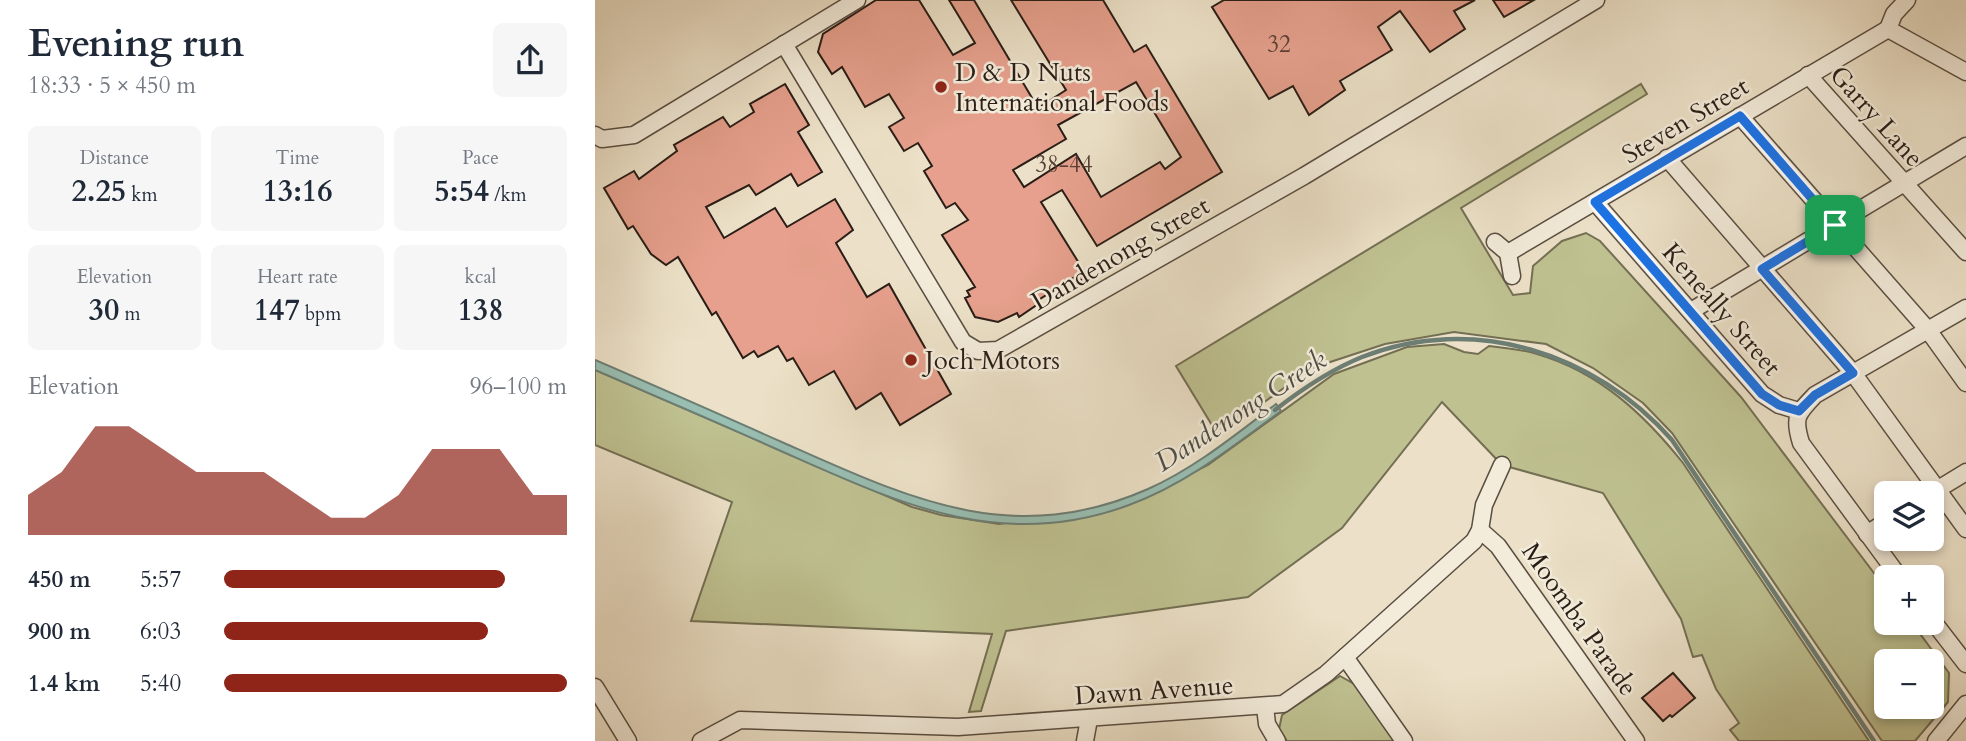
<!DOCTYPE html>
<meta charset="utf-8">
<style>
body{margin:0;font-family:Cardo,serif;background:#f6f6f7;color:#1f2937;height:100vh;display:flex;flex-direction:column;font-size:26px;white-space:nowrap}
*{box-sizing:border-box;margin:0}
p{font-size:23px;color:#747a83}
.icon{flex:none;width:38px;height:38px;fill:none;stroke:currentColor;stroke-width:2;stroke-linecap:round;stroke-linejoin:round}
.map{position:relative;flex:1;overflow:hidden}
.panel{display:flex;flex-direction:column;background:#fff;width:595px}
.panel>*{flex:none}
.buttons{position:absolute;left:1279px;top:481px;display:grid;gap:14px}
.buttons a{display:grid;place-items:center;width:70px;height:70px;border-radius:10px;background:#fff;box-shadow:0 4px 10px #0003;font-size:35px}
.pin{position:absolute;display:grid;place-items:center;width:60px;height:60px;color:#fff;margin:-30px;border-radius:14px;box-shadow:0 4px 10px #0006}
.round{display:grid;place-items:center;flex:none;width:74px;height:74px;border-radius:10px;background:#f6f6f7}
.overview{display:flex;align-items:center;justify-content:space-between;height:119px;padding:0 28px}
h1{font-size:38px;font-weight:700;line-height:52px}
.metrics{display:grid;grid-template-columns:repeat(3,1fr);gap:10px;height:119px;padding:7px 28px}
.metrics div{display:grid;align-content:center;border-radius:10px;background:#f6f6f7;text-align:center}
.metrics b{font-size:30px;font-weight:700}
.metrics small{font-size:19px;font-weight:400}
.metrics p{font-size:19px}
.chart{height:196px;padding:14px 28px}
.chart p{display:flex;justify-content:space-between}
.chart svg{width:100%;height:126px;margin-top:7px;fill:#8f2418;opacity:.7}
ul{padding:0 28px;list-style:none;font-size:23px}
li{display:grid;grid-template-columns:112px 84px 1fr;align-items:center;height:52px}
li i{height:18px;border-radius:9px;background:#8f2418}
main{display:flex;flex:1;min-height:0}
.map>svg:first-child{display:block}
.green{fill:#bfc191;stroke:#746f54;stroke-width:2;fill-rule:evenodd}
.water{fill:#99beb2;stroke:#6c7e74;stroke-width:2}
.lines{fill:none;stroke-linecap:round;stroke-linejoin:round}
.stream{stroke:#6c7e74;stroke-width:4.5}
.building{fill:#e6a08d;stroke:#291d16;stroke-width:2;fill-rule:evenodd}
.minor-casing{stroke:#5a4e42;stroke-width:19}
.minor{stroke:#f3ecdb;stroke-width:16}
.route-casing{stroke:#fff;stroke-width:14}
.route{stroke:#1a73e8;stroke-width:9}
.poi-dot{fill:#8f2418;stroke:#f3ecdb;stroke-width:2.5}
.labels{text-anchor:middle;stroke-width:5;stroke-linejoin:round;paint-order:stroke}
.number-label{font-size:23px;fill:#583e34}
.poi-label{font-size:26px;fill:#291d16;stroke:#f3ecdb;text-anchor:start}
.street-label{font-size:26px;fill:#291d16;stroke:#f3ecdb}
.water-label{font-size:28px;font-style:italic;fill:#4b4d45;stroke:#f3ecdb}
</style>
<main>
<section class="panel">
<div class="overview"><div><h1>Evening run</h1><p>18:33 · 5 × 450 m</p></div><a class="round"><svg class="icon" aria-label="share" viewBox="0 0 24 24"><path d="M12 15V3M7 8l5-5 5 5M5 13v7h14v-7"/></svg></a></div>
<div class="metrics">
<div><p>Distance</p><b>2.25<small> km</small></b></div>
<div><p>Time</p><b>13:16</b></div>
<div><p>Pace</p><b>5:54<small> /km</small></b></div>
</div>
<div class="metrics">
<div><p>Elevation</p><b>30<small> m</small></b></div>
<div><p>Heart rate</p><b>147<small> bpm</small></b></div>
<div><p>kcal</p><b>138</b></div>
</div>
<div class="chart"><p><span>Elevation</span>96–100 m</p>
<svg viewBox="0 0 160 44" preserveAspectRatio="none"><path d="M0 44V30L10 22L20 6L30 6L40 14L50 22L60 22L70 22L80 30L90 38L100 38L110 30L120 14L130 14L140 14L150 30L160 30V44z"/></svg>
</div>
<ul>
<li><b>450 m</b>5:57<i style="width:82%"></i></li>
<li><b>900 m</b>6:03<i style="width:77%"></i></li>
<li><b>1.4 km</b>5:40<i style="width:100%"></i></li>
</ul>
</section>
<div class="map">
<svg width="1371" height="741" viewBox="0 0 1371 741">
<rect width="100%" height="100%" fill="#ece1c8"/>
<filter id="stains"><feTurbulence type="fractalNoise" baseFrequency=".00286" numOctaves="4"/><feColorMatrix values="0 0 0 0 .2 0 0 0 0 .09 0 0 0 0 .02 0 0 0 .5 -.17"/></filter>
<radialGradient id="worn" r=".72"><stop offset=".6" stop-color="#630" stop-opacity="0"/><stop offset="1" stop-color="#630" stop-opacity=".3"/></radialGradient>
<!-- green -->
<g class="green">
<path d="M 1046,84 L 1052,94 L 866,208 L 918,295 L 935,293 L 938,266 L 967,241 L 991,233 L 1005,241 L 1146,397 L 1291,589 L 1292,623 L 1317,623 L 1354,673 L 1353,702 L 1320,741 L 1287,741 L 1077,433 L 1048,403 L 998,368 L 951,344 L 859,332 L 790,344 L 717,368 L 623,435 L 581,366 ZM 1292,662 L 1337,662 L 1337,707 L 1292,707 Z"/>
<path d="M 849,344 L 869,352 L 883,354 L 894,346 C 910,348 927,349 942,354 C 1004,372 1049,414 1088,463 L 1274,741 L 1144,741 L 1135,730 L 1144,723 L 1121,689 L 1107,655 L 1098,657 L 1086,619 L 1008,493 L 907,465 L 847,402 L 747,528 L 653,597 L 411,631 L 386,711 L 374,712 L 397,634 L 96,621 L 137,502 L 0,445 L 0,370 L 317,507 L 346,515 L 404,524 L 533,505 L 613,465 L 739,374 L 812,347 Z"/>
<path d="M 745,676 L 761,685 L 800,741 L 692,741 L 684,729 L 687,715 Z"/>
</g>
<!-- water -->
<path class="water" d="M 0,360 C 63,387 126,415 189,443 C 313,498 417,549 553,489 C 600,468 640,435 681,404 L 686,411 C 637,447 591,484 534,505 C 403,554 297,500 179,448 C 120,421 60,396 0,370 Z"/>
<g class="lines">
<!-- stream -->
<path class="stream" d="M 680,410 C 707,389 735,370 767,357 C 879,313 1000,353 1077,440 L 1279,741"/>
</g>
<!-- building -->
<g class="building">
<path d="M 281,0 L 324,0 L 358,55 L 380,43 L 354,0 L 379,0 L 443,108 L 471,90 L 416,0 L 508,0 L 539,52 L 551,45 L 627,172 L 502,246 L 467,190 L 446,202 L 492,276 L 480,284 L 478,278 L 442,301 L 443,304 L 424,317 L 422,313 L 403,322 L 380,317 L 370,298 L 375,296 L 372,291 L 380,287 L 347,235 L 373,220 L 360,203 L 351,208 L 329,171 L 337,166 L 323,143 L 309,151 L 294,127 L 309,118 L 294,94 L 270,107 L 247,67 L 237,74 L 223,52 L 228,34 ZM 541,82 L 586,157 L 570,169 L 565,162 L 506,197 L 481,154 L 429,187 L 418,170 L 471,139 L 463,125 Z"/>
<path d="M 629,0 L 880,0 L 859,11 L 870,29 L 835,52 L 805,11 L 783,27 L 797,50 L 745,81 L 750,90 L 714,115 L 698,86 L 674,99 L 617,7 Z"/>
<path d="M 898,0 L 939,0 L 909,17 Z"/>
<path d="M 190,84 L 214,125 L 203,132 L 227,172 L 203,186 L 196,174 L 161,195 L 154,185 L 111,207 L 129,238 L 180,208 L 192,227 L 240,199 L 258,230 L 241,243 L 272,297 L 294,284 L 356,394 L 305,425 L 286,393 L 261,409 L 239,371 L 214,385 L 198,358 L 192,361 L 183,346 L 163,357 L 159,351 L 148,358 L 121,312 L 117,315 L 83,257 L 71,265 L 56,254 L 38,226 L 33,229 L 9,188 L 39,171 L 44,179 L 82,151 L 79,145 L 128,117 L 135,127 L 159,112 L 155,104 Z"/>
<path d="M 1078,673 L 1100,698 L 1077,717 L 1075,715 L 1068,721 L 1047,698 Z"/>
</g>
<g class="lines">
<defs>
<g id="minor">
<path d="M 1293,29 L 1371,72"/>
<path d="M 1293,29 L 1299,14 L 1312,0"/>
<path d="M 189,44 L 368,342 L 383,351 L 403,350 L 709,176 L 1001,0"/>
<path d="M 1213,75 L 1371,252"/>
<path d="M 1145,116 L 1333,330 L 1371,383"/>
<path d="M 0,135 L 7,139 L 39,135 L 262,0"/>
<path d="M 1072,158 L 1258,373 L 1371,529"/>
<path d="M 1000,202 L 1167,394 L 1184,405 L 1204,411"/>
<path d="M 900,242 L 913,253 L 917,276"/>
<path d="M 913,253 L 1293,29"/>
<path d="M 1096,311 L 1371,146"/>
<path d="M 1335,494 L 1371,472"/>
<path d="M 885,530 L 903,546 L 1041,741"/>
<path d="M 1272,534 L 1292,521"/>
<path d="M 1305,578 L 1206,443 C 1198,417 1202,414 1220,395 L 1371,308"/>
<path d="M 1337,620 L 1371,664"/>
<path d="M 750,657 L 809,741"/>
<path d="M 0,687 L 33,741"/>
<path d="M 670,707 L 672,724 L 682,741"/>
<path d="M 106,741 L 145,720 L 363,727 L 688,704 L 731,674 L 879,541 L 885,530 L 889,505 L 907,465"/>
<path d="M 490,741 L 494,719"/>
<path d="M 1341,741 L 1371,704"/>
</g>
</defs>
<!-- minor casing -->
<use href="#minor" class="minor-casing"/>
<!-- minor -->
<use href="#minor" class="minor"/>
</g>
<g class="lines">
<defs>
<path id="route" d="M 1145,116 L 1240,225 L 1167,269 L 1258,373 L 1220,395 L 1204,411 L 1184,405 L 1167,394 L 1000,202 Z"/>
</defs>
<!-- route casing -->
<use href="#route" class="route-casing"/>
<!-- route -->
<use href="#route" class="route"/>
</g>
<!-- markers -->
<g class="poi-dot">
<circle cx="346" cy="87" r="7"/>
<circle cx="316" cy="360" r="7"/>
</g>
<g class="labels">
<!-- number labels -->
<g class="number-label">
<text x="684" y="52">32</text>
<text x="469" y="172">38-44</text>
</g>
<!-- poi labels -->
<g class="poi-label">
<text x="360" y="81">D &amp; D Nuts<tspan x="360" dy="30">International Foods</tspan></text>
<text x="330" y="369">Joch Motors</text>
</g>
<!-- street labels -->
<g class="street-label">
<text transform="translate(1282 116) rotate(48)" y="9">Garry Lane</text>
<text transform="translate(1090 120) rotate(-31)" y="9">Steven Street</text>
<text transform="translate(525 253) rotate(-30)" y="9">Dandenong Street</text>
<text transform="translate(1127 309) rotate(49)" y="9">Keneally Street</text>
<text transform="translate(985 619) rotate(55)" y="9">Moomba Parade</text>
<text transform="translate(559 690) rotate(-4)" y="9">Dawn Avenue</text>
</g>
<!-- water labels -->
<g class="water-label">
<text transform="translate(645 410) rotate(-33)" y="10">Dandenong Creek</text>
</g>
</g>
<rect width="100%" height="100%" filter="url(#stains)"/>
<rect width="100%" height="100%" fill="url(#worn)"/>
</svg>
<div class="buttons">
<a><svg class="icon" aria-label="layers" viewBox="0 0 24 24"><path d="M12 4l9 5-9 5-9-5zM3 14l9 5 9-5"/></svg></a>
<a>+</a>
<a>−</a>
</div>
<div class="pin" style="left:1240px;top:225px;background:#1e9e55"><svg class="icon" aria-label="arrive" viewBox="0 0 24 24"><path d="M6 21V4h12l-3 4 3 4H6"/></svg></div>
</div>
</main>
